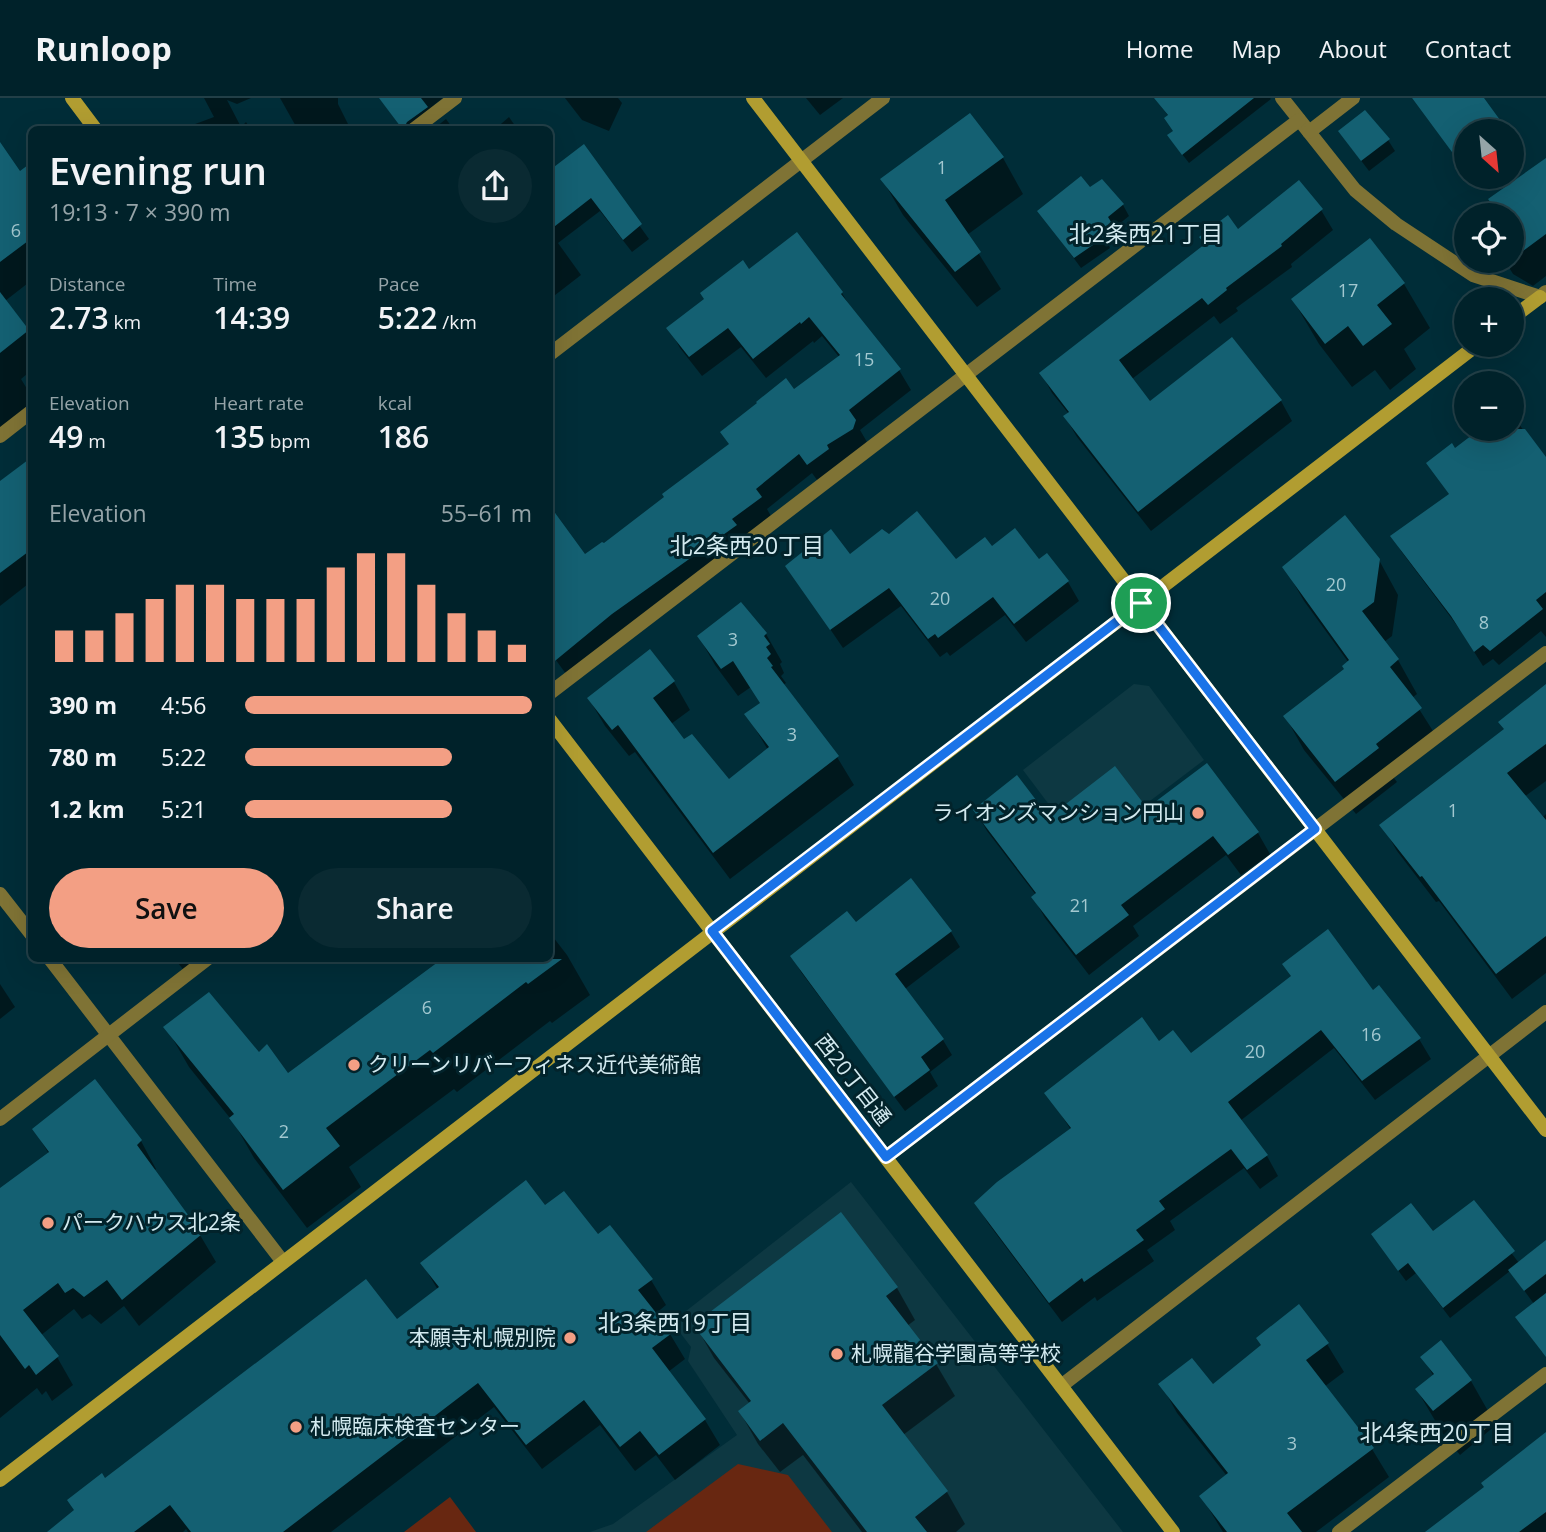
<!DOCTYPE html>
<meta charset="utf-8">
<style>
body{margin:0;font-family:"Open Sans","Noto Sans JP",sans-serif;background:#0a2a32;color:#f1f3f6;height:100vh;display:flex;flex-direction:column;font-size:26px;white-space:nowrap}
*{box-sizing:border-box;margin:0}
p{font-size:23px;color:#95a4a8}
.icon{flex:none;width:38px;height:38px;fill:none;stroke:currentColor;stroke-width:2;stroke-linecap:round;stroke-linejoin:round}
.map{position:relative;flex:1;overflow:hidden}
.panel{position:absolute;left:28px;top:28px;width:525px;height:836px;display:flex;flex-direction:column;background:#00222a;border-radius:10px;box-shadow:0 7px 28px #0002,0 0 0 2px #223f47}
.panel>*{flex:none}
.needle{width:46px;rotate:153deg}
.buttons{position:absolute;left:1454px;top:21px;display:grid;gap:14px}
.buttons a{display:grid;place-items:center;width:70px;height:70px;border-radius:50%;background:#00222a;box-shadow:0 7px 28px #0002,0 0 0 2px #223f47;font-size:35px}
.pin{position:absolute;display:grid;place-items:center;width:60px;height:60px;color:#fff;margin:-30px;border:4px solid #fff;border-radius:50%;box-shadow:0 2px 7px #0007}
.round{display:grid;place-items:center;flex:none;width:74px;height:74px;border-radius:37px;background:#0a2a32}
.summary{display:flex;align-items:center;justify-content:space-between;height:119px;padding:0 21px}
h1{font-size:38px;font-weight:600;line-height:52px}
.figures{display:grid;grid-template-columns:repeat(3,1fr);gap:10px;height:119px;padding:7px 21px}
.figures div{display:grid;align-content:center}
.figures b{font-size:30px;font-weight:600}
.figures small{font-size:19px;font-weight:400}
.figures p{font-size:19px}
.chart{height:196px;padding:14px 21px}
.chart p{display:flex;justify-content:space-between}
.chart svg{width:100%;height:126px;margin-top:7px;stroke:#f39f84;stroke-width:6}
.button{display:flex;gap:14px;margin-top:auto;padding:14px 21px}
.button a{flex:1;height:80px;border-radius:42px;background:#f39f84;color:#111;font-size:28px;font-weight:600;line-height:80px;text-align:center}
.button a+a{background:#0a2a32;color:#f1f3f6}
ul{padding:0 21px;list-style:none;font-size:23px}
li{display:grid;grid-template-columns:112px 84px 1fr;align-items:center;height:52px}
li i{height:18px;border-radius:9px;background:#f39f84}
header{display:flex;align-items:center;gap:42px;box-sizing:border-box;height:98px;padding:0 35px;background:#00222a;border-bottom:2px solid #223f47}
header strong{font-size:33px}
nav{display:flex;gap:38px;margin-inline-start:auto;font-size:24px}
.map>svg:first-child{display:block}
.built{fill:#0d3842}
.green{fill:#682711}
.shadow{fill:#0007}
.building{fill:#146072}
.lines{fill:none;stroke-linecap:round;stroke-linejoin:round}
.street{stroke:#7f7335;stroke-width:14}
.secondary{stroke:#b19d31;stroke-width:14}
.route-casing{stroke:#fff;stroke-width:14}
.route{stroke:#1a73e8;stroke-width:9}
.poi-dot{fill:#f39f84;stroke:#02232b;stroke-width:2.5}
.labels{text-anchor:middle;stroke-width:6;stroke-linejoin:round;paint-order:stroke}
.number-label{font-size:18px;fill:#a3c8d0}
.poi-label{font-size:21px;fill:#d3eaf0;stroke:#02232b;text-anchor:start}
.street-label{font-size:21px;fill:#d3eaf0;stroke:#02232b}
.neighbourhood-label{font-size:23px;fill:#d3eaf0;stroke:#02232b}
</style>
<header>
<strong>Runloop</strong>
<nav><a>Home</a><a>Map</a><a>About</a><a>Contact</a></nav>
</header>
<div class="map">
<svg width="1546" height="1434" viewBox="0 0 1546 1434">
<rect width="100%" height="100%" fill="#002d38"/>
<!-- built -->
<g class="built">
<path d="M 1134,586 L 1149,588 L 1204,662 L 1084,753 L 1023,672 Z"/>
<path d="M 851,1084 L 1123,1434 L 590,1434 L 613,1426 L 737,1337 L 688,1263 L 691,1249 L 672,1224 Z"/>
</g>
<!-- green -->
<g class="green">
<path d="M 738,1366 L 788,1377 L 832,1434 L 646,1434 Z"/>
<path d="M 450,1399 L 476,1434 L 404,1434 Z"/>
</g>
<!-- shadow -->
<g class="shadow">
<path d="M 204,0 L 251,0 L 237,6 L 227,2 L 241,29 L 246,24 L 251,32 L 179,32 L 214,19 Z"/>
<path d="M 280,0 L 338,0 L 338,6 L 351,32 L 298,32 Z"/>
<path d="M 380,0 L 443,0 L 434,7 L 439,16 L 408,32 L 405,28 L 402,31 Z"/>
<path d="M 565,0 L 618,0 L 622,5 L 609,33 L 582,22 Z"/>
<path d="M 806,0 L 843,0 L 820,17 Z"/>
<path d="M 1155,0 L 1270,0 L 1271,1 L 1189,65 L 1175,47 L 1175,34 L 1169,19 Z"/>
<path d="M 1412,0 L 1481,0 L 1506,33 L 1466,33 L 1466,72 Z"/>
<path d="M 969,17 L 1003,60 L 1023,96 L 967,137 L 1001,191 L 977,209 L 903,117 L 882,81 Z"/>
<path d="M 509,19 L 518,32 L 494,32 Z"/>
<path d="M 446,21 L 454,32 L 432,32 Z"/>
<path d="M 1388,42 L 1395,53 L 1369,73 L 1347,44 Z"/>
<path d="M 583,49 L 649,141 L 632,154 L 600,113 L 558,145 L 581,177 L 550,201 L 550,72 L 551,73 Z"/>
<path d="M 1546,62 L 1546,178 L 1533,188 L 1513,176 L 1505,163 L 1512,163 L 1512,117 L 1499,117 L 1490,102 Z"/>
<path d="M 32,66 L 32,182 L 5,203 L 32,240 L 32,272 L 21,281 L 32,299 L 32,309 L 0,332 L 0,91 Z"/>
<path d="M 1090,91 L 1123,107 L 1129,118 L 1113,131 L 1118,139 L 1108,145 L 1110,150 L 1081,170 L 1039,113 Z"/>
<path d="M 1321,112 L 1333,132 L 1291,166 L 1292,169 L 1236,210 L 1238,213 L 1220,226 L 1214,218 L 1132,281 L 1150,305 L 1281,303 L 1292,323 L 1151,433 L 1077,339 L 1065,319 L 1069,316 L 1052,295 L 1041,275 L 1237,134 Z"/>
<path d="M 1370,142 L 1404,186 L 1430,230 L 1404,251 L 1416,271 L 1390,292 L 1375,272 L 1352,289 L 1319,246 L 1293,202 Z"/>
<path d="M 749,174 L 842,195 L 853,214 L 899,272 L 911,292 L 860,332 L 867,344 L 864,351 L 820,386 L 812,375 L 767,411 L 772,420 L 569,580 L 550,554 L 550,434 L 560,425 L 585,458 L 603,448 L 730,348 L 793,293 L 840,260 L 822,238 L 814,245 L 813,243 L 766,280 L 741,249 L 702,278 L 680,250 L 669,230 Z"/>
<path d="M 1512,317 L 1546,362 L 1546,539 L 1541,533 L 1499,567 L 1493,561 L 1483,568 L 1461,533 L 1401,453 L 1393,439 L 1450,397 L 1428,365 L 1455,352 L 1483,331 L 1512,331 Z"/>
<path d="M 32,361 L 32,483 L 0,508 L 0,385 Z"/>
<path d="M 992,450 L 1039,464 L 1047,458 L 1068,484 L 1079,503 L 1026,544 L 1005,517 L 950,558 L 947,554 L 940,559 L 901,508 L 843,550 L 787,468 L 849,459 L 956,463 Z"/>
<path d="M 1379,462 L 1398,497 L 1392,538 L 1384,544 L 1398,562 L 1417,596 L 1412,600 L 1440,644 L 1394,680 L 1397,684 L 1356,716 L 1304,652 L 1285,618 L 1346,572 L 1349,565 L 1304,503 L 1285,470 Z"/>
<path d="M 741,506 L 766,536 L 782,564 L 780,566 L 784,575 L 781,578 L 786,585 L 783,587 L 837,659 L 854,687 L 730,781 L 635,654 L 629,658 L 605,628 L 589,601 L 649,554 L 674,584 L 690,612 L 671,626 L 684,644 L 728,683 L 768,652 L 747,617 L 761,606 L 751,589 L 738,598 L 715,567 L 699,539 Z"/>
<path d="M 1546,588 L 1546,683 L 1524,699 L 1542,720 L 1546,716 L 1546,875 L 1512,901 L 1439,803 L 1436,804 L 1397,753 L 1382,727 L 1505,632 Z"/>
<path d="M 1207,667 L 1258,735 L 1270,756 L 1241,777 L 1226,757 L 1133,828 L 1139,838 L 1089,877 L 1045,820 L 1033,799 L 1036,797 L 987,733 L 975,712 L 1049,721 L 1147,713 Z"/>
<path d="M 911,782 L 951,834 L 960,849 L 905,891 L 943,942 L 952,957 L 930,974 L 938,988 L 905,1013 L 801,874 L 792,858 L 855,827 Z"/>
<path d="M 550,835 L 567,857 L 590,897 L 552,925 L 550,923 L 457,994 L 454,991 L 349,1069 L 361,1089 L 307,1130 L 254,1060 L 234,1025 L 189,969 L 166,929 L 258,956 L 287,977 L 444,861 L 550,861 Z"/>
<path d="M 175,861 L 201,861 L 185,874 Z"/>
<path d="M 0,886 L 15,909 L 0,921 Z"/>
<path d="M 1372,894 L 1419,941 L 1431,961 L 1375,1002 L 1334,950 L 1240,1023 L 1267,1058 L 1278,1078 L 1260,1091 L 1244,1070 L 1170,1123 L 1175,1132 L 1147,1152 L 1154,1163 L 1097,1203 L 1095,1199 L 1062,1224 L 988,1125 L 976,1105 L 1071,1032 L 1047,995 L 1159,945 L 1190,957 Z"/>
<path d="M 95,984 L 141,1043 L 156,1071 L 154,1073 L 200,1137 L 216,1164 L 139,1228 L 124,1208 L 101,1226 L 90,1216 L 82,1221 L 74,1211 L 40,1238 L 57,1259 L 73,1287 L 52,1303 L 46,1293 L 42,1297 L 37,1290 L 0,1320 L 0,1093 L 49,1056 L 34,1031 Z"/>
<path d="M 1473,1105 L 1519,1165 L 1546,1144 L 1546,1252 L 1542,1254 L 1524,1230 L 1534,1206 L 1510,1173 L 1450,1220 L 1416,1175 L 1406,1183 L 1380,1148 L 1432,1136 Z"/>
<path d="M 545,1110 L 597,1139 L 651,1182 L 666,1207 L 655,1216 L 670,1236 L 685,1261 L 668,1274 L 705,1322 L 720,1347 L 675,1382 L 656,1357 L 635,1373 L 600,1327 L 542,1371 L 494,1309 L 331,1434 L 188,1434 L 186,1431 L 183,1434 L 49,1434 L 75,1413 L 105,1382 L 397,1223 L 438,1192 L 422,1165 Z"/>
<path d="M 897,1190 L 915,1222 L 907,1228 L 936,1266 L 955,1298 L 903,1337 L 947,1394 L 965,1426 L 956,1434 L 862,1434 L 803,1357 L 780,1374 L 758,1346 L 740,1314 L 750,1306 L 714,1260 L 696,1228 Z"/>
<path d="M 1327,1246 L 1344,1274 L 1324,1289 L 1372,1351 L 1389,1379 L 1316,1434 L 1223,1434 L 1201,1398 L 1227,1378 L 1177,1315 L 1161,1286 L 1213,1289 Z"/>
<path d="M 1423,1259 L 1471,1283 L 1496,1327 L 1460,1357 L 1443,1336 L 1417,1292 L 1434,1279 Z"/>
<path d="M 1546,1336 L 1546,1434 L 1428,1434 L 1485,1390 Z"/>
</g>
<!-- building -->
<g class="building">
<path d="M 379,0 L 421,0 L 428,9 L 407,24 L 403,32 Z"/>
<path d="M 1154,0 L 1254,0 L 1182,57 L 1167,37 L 1173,33 L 1164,20 L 1168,17 Z"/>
<path d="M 1412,0 L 1484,0 L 1508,33 L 1466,33 L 1466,73 Z"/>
<path d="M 1365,12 L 1390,41 L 1361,63 L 1338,33 Z"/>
<path d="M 970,15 L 1004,59 L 945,102 L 981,154 L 955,174 L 880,81 Z"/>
<path d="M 0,44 L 20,73 L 32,64 L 32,140 L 0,164 Z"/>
<path d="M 584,46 L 642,126 L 623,142 L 591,100 L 550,132 L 550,72 Z"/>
<path d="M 1546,60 L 1546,136 L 1512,161 L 1512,117 L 1500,117 L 1488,101 Z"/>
<path d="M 1081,78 L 1090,89 L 1102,81 L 1124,106 L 1108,119 L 1113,127 L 1102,134 L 1106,138 L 1074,160 L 1037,113 Z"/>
<path d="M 1299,82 L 1323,111 L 1281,146 L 1282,148 L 1226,190 L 1227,192 L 1208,207 L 1202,200 L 1119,262 L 1150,303 L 1232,239 L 1282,302 L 1138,414 L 1063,318 L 1069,314 L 1039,275 L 1205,146 L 1199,139 L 1228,117 L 1238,131 Z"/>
<path d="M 797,134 L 843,194 L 841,196 L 901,271 L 849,312 L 856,322 L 853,331 L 827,347 L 829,351 L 807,367 L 799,356 L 756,391 L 762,399 L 732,421 L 737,427 L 612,516 L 550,567 L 550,408 L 585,456 L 602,444 L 604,445 L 664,399 L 662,396 L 729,346 L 720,334 L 757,305 L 756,304 L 786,280 L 794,291 L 840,257 L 809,219 L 801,226 L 800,224 L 753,261 L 728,230 L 689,259 L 666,230 L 704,201 L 700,195 L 743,162 L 749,171 Z"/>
<path d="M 1370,140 L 1405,185 L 1377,207 L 1392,226 L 1363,248 L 1348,228 L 1325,246 L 1291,201 Z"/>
<path d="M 0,194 L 29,232 L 0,255 Z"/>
<path d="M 1480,331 L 1525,331 L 1546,359 L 1546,494 L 1536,502 L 1543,511 L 1490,553 L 1483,547 L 1474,554 L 1451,518 L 1390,438 L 1449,396 L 1426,365 L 1452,345 L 1455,350 Z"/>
<path d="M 32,359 L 32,451 L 0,475 L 0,383 Z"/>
<path d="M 917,413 L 956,461 L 985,439 L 992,448 L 1015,430 L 1039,461 L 1047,455 L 1069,483 L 1014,526 L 993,499 L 938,540 L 935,536 L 928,541 L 889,490 L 830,532 L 785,468 L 831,431 L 850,456 L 882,431 L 889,436 Z"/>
<path d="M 1345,417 L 1380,461 L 1374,504 L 1362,513 L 1399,561 L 1390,569 L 1422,610 L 1376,646 L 1379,650 L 1335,684 L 1283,618 L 1344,571 L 1342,568 L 1349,562 L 1282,469 Z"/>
<path d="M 741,504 L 767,535 L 764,538 L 770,546 L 766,549 L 771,556 L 767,560 L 773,568 L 771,569 L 839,658 L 713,755 L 618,627 L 612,632 L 587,600 L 650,551 L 675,583 L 653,600 L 684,641 L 692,636 L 729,681 L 769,649 L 744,616 L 760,605 L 733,563 L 721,571 L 697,538 Z"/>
<path d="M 1546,586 L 1546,646 L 1507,675 L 1546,722 L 1546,838 L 1496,876 L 1422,778 L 1420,779 L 1379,727 L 1504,631 L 1498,624 Z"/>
<path d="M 1207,665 L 1259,734 L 1228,757 L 1213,738 L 1121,807 L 1129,817 L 1076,857 L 1031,799 L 1036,795 L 973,712 L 1017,677 L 1049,719 L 1115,668 L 1147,710 Z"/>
<path d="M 911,780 L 952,833 L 895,876 L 944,941 L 921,959 L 930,972 L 894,999 L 790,858 L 847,813 L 856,824 Z"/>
<path d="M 1328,831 L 1373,892 L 1379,887 L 1421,940 L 1362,983 L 1321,932 L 1228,1004 L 1268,1057 L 1247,1072 L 1231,1051 L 1159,1103 L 1165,1111 L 1136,1132 L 1144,1142 L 1084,1184 L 1082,1180 L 1049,1205 L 974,1105 L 997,1084 L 1071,1030 L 1044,995 L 1142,919 L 1159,943 L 1173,932 L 1191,955 L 1291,878 L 1282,866 Z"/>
<path d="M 442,861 L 562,861 L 528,886 L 526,884 L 433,955 L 430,952 L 326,1030 L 340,1048 L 283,1092 L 229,1020 L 234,1016 L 163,929 L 209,894 L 259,954 L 267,946 L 288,975 Z"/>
<path d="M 95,981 L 142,1042 L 137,1047 L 202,1136 L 122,1202 L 107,1182 L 84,1199 L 73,1190 L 65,1195 L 58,1185 L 23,1212 L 59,1258 L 36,1277 L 29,1267 L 25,1271 L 0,1237 L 0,1090 L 49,1054 L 32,1031 Z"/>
<path d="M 526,1082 L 545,1107 L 564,1093 L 598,1136 L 610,1127 L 653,1181 L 638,1192 L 672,1235 L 652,1250 L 706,1321 L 659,1357 L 640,1333 L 620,1349 L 584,1302 L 526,1347 L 478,1285 L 283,1434 L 191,1434 L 170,1407 L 134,1434 L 47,1434 L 74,1412 L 67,1402 L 102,1375 L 105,1380 L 366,1181 L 397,1221 L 439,1189 L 420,1165 Z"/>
<path d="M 1474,1102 L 1515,1153 L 1443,1210 L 1408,1165 L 1398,1173 L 1371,1136 L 1411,1105 L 1433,1133 Z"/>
<path d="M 841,1114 L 898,1189 L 886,1198 L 938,1265 L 882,1307 L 948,1393 L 915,1419 L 927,1434 L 867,1434 L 783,1325 L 760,1343 L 738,1313 L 751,1303 L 693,1227 Z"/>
<path d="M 1546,1142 L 1546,1176 L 1524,1193 L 1508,1172 Z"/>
<path d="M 1546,1195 L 1546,1259 L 1515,1219 Z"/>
<path d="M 1299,1206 L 1329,1245 L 1306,1262 L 1374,1350 L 1287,1415 L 1302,1434 L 1227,1434 L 1199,1398 L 1228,1375 L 1158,1286 L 1192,1260 L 1213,1286 L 1261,1247 L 1256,1240 Z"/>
<path d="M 1441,1242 L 1472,1282 L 1433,1313 L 1415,1291 L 1434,1276 L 1420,1259 Z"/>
<path d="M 1546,1334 L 1546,1414 L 1519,1434 L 1425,1434 L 1484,1389 L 1481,1385 Z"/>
</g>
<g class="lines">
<!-- street -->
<g class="street">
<path d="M 1282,0 L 1355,92 L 1396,126 L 1473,177 L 1540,199 L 1546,194"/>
<path d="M 413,32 L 455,0"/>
<path d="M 1309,34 L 1353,0"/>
<path d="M 550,256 L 883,0"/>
<path d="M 0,338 L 32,313"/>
<path d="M 550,595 L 1299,22"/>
<path d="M 0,796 L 32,837"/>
<path d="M 50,861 L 283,1164"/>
<path d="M 0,1021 L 207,861"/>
<path d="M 886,1059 L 1546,555"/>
<path d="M 1061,1288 L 1546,914"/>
<path d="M 1339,1434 L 1546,1276"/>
</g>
<!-- secondary -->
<g class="secondary">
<path d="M 72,0 L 96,32"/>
<path d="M 753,0 L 1546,1032"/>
<path d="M 1512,220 L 1540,199"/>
<path d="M 550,622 L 1173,1434"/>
<path d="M 0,1382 L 1477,247"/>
</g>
</g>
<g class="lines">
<defs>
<path id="route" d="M 1141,505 L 1315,731 L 886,1059 L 712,833 Z"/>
</defs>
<!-- route casing -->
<use href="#route" class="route-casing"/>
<!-- route -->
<use href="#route" class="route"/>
</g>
<!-- markers -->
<g class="poi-dot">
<circle cx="1198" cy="715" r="7"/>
<circle cx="354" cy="967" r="7"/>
<circle cx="48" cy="1125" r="7"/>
<circle cx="570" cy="1240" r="7"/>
<circle cx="837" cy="1256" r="7"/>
<circle cx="296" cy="1329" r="7"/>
</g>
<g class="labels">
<!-- number labels -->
<g class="number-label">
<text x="942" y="76">1</text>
<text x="16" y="139">6</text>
<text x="1348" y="199">17</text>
<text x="864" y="268">15</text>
<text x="1336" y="493">20</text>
<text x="940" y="507">20</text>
<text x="1484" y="531">8</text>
<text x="733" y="548">3</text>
<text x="792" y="643">3</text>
<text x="1453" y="719">1</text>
<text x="1080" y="814">21</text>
<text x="427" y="916">6</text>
<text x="1371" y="943">16</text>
<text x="1255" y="960">20</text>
<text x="284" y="1040">2</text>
<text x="1292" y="1352">3</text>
</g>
<!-- poi labels -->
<g class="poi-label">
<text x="1184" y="722" text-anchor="end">ライオンズマンション円山</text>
<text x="368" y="974">クリーンリバーフィネス近代美術館</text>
<text x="62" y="1132">パークハウス北2条</text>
<text x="556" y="1247" text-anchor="end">本願寺札幌別院</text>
<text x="851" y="1263">札幌龍谷学園高等学校</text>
<text x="310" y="1336">札幌臨床検査センター</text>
</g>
<!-- street labels -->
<g class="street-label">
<text transform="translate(853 982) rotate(52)" y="7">西20丁目通</text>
</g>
<!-- neighbourhood labels -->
<g class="neighbourhood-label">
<text x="1146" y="144">北2条西21丁目</text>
<text x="747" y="456">北2条西20丁目</text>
<text x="675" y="1233">北3条西19丁目</text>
<text x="1437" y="1343">北4条西20丁目</text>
</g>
</g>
</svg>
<div class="buttons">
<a><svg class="needle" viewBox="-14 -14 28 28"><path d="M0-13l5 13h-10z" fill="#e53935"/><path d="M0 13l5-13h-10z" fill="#95a4a8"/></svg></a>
<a><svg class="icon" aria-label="locate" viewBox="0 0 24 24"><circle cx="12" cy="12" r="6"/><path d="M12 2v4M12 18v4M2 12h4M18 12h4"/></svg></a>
<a>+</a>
<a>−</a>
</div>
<div class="pin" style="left:1141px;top:505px;background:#1e9e55"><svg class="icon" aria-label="arrive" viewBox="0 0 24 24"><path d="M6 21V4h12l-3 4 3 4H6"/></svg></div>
<section class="panel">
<div class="summary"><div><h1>Evening run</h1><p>19:13 · 7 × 390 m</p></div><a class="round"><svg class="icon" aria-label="share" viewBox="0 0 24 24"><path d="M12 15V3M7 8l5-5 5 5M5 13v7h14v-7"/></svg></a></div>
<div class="figures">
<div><p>Distance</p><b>2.73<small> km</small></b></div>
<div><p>Time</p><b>14:39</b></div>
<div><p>Pace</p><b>5:22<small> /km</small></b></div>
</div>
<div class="figures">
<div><p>Elevation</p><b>49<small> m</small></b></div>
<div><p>Heart rate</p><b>135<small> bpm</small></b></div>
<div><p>kcal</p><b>186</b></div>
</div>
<div class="chart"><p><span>Elevation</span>55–61 m</p>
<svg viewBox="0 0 160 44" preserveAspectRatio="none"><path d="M5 44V33M15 44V33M25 44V27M35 44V22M45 44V17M55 44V17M65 44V22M75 44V22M85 44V22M95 44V11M105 44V6M115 44V6M125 44V17M135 44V27M145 44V33M155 44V38"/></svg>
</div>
<ul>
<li><b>390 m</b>4:56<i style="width:100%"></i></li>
<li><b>780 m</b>5:22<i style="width:72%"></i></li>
<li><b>1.2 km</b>5:21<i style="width:72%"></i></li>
</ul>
<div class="button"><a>Save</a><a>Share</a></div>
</section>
</div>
